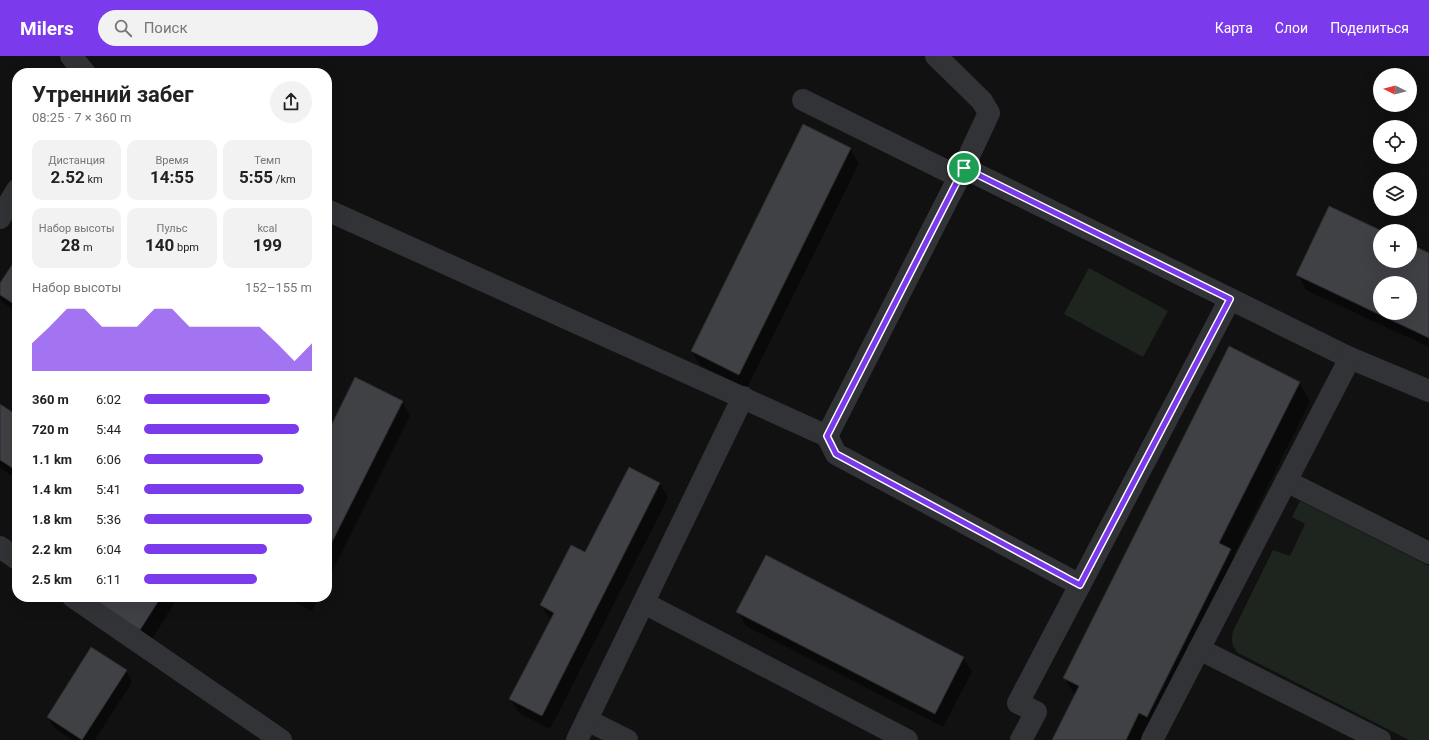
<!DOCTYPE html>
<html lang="ru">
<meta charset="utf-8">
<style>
body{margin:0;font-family:Roboto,sans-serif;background:#f2f2f2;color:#222;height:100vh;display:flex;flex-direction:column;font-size:15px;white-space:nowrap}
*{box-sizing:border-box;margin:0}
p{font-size:13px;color:#767676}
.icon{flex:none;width:22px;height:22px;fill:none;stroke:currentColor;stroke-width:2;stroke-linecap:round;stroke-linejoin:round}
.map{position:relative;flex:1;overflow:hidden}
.details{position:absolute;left:12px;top:12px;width:320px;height:534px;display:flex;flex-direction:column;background:#fff;border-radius:16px;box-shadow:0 4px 16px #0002}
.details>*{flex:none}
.needle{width:26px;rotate:276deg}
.controls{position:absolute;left:1373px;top:12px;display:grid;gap:8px}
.controls a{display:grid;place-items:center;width:44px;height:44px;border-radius:50%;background:#fff;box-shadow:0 4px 16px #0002;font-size:20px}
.pin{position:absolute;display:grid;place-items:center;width:34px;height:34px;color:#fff;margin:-17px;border:2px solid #fff;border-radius:50%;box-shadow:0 1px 4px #0007}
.round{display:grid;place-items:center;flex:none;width:42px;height:42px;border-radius:21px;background:#f2f2f2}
.head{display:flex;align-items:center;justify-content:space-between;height:68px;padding:0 20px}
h1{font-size:22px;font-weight:700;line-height:30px}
.stats{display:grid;grid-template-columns:repeat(3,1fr);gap:6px;height:68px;padding:4px 20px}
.stats div{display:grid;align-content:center;border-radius:10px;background:#f2f2f2;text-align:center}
.stats b{font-size:17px;font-weight:700}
.stats small{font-size:11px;font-weight:400}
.stats p{font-size:11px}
.chart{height:112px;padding:8px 20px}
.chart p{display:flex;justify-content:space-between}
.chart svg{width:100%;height:72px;margin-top:4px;fill:#7c3aed;opacity:.7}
ul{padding:0 20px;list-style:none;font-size:13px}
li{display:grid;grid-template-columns:64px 48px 1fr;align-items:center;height:30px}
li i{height:10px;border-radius:5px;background:#7c3aed}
header{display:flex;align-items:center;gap:24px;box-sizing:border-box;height:56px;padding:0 20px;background:#7c3aed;color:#fff}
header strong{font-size:19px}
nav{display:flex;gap:22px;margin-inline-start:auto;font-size:14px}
.search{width:280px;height:36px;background:#f2f2f2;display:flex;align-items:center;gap:10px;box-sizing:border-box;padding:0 14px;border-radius:22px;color:#767676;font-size:15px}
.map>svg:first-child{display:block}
.green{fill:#1d251e}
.shadow{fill:#0007;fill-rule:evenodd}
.building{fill:#404145;stroke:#2b2b2e;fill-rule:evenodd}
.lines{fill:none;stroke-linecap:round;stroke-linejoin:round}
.minor{stroke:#323337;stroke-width:22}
.route-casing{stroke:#fff;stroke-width:8}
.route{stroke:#7c3aed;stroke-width:5}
</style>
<header>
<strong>Milers</strong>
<div class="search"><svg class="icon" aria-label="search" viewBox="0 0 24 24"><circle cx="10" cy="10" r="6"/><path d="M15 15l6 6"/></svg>Поиск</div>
<nav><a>Карта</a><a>Слои</a><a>Поделиться</a></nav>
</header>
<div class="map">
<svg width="1429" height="684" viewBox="0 0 1429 684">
<rect width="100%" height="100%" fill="#111112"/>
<!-- green -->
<g class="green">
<path d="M 1089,212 L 1168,255 L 1143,301 L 1064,258 Z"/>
<path d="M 1300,445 L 1429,510 L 1429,684 L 1409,684 L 1238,597 C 1232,590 1231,585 1233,575 L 1273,494 L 1290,500 L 1305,468 L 1292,461 Z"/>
</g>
<!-- shadow -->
<g class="shadow">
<path d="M 850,93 L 859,107 L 747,332 L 700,309 L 692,295 Z"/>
<path d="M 1380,175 L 1380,205 L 1410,205 L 1410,189 L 1429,198 L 1429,291 L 1306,234 L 1298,219 ZM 1380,227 L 1410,227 L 1410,257 L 1380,257 Z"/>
<path d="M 17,203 L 17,256 L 2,246 L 0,242 L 0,229 Z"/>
<path d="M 327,295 L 330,300 L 327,304 Z"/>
<path d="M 1299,326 L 1310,345 L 1234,499 L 1242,513 L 1146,684 L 1053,684 L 1075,640 L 1065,622 Z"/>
<path d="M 402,346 L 410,360 L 327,526 L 327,380 Z"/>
<path d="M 0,350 L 17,361 L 17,423 L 0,412 Z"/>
<path d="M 630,412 L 660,428 L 668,442 L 550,673 L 519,657 L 510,643 L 551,564 L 541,549 L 586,497 Z"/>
<path d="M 103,541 L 178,541 L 149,588 Z"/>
<path d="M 285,541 L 319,541 L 312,555 Z"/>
<path d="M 738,556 L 963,601 L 972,616 L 943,671 L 746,570 Z"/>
<path d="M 126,615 L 132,626 L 95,684 L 72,684 L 54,672 L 48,661 Z"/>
</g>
<!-- building -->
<g class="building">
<path d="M 803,68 L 851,92 L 739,319 L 691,295 Z"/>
<path d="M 1329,150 L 1382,175 L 1380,175 L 1380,205 L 1410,205 L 1410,188 L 1429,197 L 1429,282 L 1296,219 ZM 1380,227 L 1410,227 L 1410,257 L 1380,257 Z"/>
<path d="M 17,201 L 17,250 L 0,239 L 0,227 Z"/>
<path d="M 1229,290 L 1300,326 L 1219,487 L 1231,493 L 1147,661 L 1139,657 L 1126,684 L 1052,684 L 1079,630 L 1063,622 Z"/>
<path d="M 355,321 L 403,345 L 327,496 L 327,378 Z"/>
<path d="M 0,348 L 17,359 L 17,415 L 0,404 Z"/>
<path d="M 629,411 L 660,427 L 542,660 L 509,643 L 554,557 L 540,549 L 571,489 L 585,496 Z"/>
<path d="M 766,499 L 964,601 L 935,658 L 736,556 Z"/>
<path d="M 102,541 L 161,541 L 140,574 L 98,547 Z"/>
<path d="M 91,591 L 127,614 L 82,684 L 47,661 Z"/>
</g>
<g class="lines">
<!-- minor -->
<g class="minor">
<path d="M 71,0 L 85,17"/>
<path d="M 803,44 L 959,121"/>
<path d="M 964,112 L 1350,302 L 1429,335"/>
<path d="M 327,154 L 827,380 L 836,398 L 1080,529"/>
<path d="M 0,162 L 17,134"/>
<path d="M 827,380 L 959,121 L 989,57 L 982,45 L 936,0"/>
<path d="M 1286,425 L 1429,497"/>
<path d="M 0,491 L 17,503"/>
<path d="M 73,541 L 281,684"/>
<path d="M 644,547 L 907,684"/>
<path d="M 1199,593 L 1380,684"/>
<path d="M 587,664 L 627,684"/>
<path d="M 577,684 L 743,341"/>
<path d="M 1021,684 L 1036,656 L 1018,647 L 1230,243"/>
<path d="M 1152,684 L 1350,302"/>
</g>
</g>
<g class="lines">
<defs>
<path id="route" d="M 964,112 L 1230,243 L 1080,529 L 836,398 L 827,380 Z"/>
</defs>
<!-- route casing -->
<use href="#route" class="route-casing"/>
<!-- route -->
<use href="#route" class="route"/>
</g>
</svg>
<div class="controls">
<a><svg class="needle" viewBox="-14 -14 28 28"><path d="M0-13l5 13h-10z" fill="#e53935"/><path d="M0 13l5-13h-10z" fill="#767676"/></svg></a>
<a><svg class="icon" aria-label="locate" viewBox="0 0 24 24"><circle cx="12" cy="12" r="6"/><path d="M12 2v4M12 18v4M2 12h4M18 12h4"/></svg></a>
<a><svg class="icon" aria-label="layers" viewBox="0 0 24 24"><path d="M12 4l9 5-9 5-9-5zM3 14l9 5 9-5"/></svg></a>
<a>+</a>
<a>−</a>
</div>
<div class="pin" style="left:964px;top:112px;background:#1e9e55"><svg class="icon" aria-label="arrive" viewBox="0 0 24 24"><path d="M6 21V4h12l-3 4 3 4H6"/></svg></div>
<section class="details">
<div class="head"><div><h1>Утренний забег</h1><p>08:25 · 7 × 360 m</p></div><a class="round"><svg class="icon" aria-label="share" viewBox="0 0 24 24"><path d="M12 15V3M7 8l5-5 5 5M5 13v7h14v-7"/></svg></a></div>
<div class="stats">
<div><p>Дистанция</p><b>2.52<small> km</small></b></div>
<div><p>Время</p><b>14:55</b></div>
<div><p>Темп</p><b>5:55<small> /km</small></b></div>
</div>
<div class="stats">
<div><p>Набор высоты</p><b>28<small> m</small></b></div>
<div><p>Пульс</p><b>140<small> bpm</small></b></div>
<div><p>kcal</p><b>199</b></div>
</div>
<div class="chart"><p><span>Набор высоты</span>152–155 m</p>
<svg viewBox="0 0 160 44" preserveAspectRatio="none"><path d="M0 44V27L10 17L20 6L30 6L40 17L50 17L60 17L70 6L80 6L90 17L100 17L110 17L120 17L130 17L140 27L150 38L160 27V44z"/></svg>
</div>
<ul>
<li><b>360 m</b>6:02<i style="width:75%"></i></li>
<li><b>720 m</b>5:44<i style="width:92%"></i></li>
<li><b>1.1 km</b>6:06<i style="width:71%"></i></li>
<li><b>1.4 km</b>5:41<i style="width:95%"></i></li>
<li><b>1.8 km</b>5:36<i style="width:100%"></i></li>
<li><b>2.2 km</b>6:04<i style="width:73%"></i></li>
<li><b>2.5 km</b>6:11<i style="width:67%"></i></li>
</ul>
</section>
</div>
